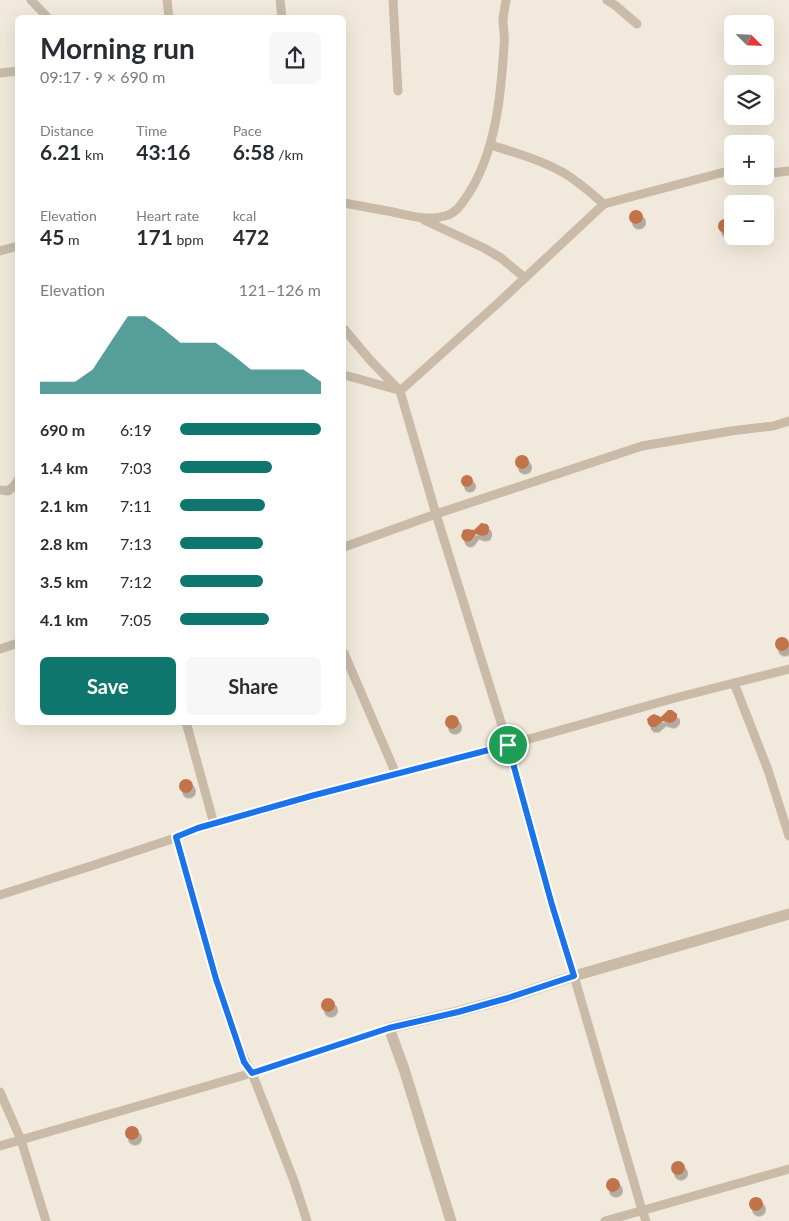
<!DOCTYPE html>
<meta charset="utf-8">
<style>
body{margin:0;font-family:Lato,sans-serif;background:#f7f7f7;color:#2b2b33;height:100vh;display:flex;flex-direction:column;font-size:19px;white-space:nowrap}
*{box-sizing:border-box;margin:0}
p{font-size:16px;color:#7c7c81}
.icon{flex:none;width:28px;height:28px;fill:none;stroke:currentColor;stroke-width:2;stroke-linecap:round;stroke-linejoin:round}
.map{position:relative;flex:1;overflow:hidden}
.side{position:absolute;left:15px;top:15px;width:331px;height:710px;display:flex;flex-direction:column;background:#fff;border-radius:8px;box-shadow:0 5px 20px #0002}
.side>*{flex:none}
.needle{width:32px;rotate:114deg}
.buttons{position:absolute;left:724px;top:15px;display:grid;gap:10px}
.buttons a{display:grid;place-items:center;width:50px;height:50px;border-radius:8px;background:#fff;box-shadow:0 5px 20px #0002;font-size:25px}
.pin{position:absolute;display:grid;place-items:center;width:42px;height:42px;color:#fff;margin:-21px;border:2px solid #fff;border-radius:50%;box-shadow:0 1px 5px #0007}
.round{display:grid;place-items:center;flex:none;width:52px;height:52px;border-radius:8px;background:#f7f7f7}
.headline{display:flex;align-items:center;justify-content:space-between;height:85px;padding:0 25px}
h1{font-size:28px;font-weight:700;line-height:38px}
.metrics{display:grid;grid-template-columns:repeat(3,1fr);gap:8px;height:85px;padding:5px 25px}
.metrics div{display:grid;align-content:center}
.metrics b{font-size:21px;font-weight:700}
.metrics small{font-size:14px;font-weight:400}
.metrics p{font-size:14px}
.chart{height:140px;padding:10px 25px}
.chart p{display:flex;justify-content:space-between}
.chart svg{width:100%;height:90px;margin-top:5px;fill:#0f766e;opacity:.7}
.cta{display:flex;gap:10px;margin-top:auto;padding:10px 25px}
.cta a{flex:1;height:58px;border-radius:8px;background:#0f766e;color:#fff;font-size:20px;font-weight:700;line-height:58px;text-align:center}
.cta a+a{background:#f7f7f7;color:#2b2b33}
ul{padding:0 25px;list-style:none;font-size:16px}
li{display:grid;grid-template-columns:80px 60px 1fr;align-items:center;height:38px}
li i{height:12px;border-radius:6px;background:#0f766e}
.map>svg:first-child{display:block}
.building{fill:#c27349;filter:url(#shadow)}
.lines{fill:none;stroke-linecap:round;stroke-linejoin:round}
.minor{stroke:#c9bba8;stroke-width:9}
.tertiary{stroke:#c9bba8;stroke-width:11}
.route-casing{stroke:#fff;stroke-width:10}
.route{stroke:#1a73e8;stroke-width:6}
</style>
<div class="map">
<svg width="789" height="1221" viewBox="0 0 789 1221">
<defs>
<filter id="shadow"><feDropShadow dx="3" dy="5.5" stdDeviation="0" flood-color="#0004"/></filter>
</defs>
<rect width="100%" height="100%" fill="#f1eadc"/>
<!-- building -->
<g class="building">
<circle cx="636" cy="217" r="7"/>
<circle cx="725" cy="226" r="7"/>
<circle cx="522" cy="462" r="7"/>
<circle cx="467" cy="481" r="6"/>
<path d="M 481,523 L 487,524 L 489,527 L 489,531 L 487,535 L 482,536 L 476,534 L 471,541 L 467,542 L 463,540 L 461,536 L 463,530 L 467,529 L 474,530 Z"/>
<circle cx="782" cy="644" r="7"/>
<path d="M 668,710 L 672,710 L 677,714 L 677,718 L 674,722 L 670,723 L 663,721 L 656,727 L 651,727 L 648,724 L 647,719 L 650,716 L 654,714 L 661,717 Z"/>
<circle cx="452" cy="722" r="7"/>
<circle cx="186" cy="786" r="7"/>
<circle cx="328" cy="1005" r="7"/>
<circle cx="132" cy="1133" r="7"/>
<circle cx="678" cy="1168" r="7"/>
<circle cx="613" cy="1185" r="7"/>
<circle cx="756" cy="1204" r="7"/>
</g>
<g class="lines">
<!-- minor -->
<g class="minor">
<path d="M 31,0 L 48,18"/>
<path d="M 167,0 L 169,18"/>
<path d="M 280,0 L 282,18"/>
<path d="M 393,0 L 398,91"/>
<path d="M 607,0 L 616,6 L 637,24"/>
<path d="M 0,73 L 18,71"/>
<path d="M 491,145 C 516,153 541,160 564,173 C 579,182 591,193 604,204"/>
<path d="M 765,173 L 771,173 L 789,171"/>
<path d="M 344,203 C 360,206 376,209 393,212 C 411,216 426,221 445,216 C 457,213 463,202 469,193 C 496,150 501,95 504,46 C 505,38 504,30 503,23 C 503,15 505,7 506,0"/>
<path d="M 424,220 L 484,248 L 501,258 L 525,278"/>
<path d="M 0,251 L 18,246"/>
<path d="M 344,329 L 370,360 L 400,391 L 436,514 L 508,745 L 552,905 L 574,976 L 642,1210 L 646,1221"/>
<path d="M 344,375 L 359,379 L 398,390"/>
<path d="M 400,391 L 497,304 L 604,204 L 732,170"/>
<path d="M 0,490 L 8,491 L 14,486 L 18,480"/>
<path d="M 344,547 L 436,514 L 642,446 L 731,431 L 773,426 L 789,421"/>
<path d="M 0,649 L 18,643"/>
<path d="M 344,653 L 396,774"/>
<path d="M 734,683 L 768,770 L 789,836"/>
<path d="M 186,722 L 214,824"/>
<path d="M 176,837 C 193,894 207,951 225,1006 C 233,1029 239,1053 252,1073 L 294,1181 L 307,1221"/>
<path d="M 0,895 L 91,866 L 184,835 L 198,828 L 353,785 L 508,745 L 675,698 L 789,669"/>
<path d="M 0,1092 L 21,1140 L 46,1221"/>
<path d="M 0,1146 L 252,1073 L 389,1028"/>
<path d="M 605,1221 L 789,1169"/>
</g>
<!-- tertiary -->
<path class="tertiary" d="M 451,1221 L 404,1069 L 389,1028 L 457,1012 L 508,998 L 574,976 L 789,914"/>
</g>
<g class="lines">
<defs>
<path id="route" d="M 508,745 L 552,905 L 574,976 L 508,998 L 458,1012 L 389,1028 L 252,1073 L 244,1062 L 216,979 L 176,837 L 198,828 L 311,796 Z"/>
</defs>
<!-- route casing -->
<use href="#route" class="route-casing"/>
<!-- route -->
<use href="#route" class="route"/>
</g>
</svg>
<div class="buttons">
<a><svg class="needle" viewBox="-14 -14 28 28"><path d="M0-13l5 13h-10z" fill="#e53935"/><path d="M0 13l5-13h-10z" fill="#7c7c81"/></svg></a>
<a><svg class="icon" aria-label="layers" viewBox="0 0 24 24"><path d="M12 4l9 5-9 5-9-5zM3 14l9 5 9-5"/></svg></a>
<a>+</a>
<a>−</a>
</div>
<div class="pin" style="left:508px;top:745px;background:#1e9e55"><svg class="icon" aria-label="arrive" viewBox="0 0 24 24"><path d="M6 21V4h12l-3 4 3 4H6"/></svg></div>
<section class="side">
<div class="headline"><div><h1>Morning run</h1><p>09:17 · 9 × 690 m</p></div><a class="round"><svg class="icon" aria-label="share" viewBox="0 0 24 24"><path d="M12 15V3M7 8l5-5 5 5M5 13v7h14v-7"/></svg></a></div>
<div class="metrics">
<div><p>Distance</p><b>6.21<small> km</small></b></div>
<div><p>Time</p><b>43:16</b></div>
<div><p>Pace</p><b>6:58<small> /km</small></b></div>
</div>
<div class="metrics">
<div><p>Elevation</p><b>45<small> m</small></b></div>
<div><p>Heart rate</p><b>171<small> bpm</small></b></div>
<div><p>kcal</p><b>472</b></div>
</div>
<div class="chart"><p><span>Elevation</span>121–126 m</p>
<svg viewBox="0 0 160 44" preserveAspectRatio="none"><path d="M0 44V38L10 38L20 38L30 32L40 19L50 6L60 6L70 12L80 19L90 19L100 19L110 25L120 32L130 32L140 32L150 32L160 38V44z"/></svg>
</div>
<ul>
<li><b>690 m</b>6:19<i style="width:100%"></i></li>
<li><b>1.4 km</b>7:03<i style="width:65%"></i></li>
<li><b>2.1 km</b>7:11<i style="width:60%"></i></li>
<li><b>2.8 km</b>7:13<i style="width:59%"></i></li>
<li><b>3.5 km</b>7:12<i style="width:59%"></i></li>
<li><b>4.1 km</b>7:05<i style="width:63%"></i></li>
</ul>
<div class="cta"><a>Save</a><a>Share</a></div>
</section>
</div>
